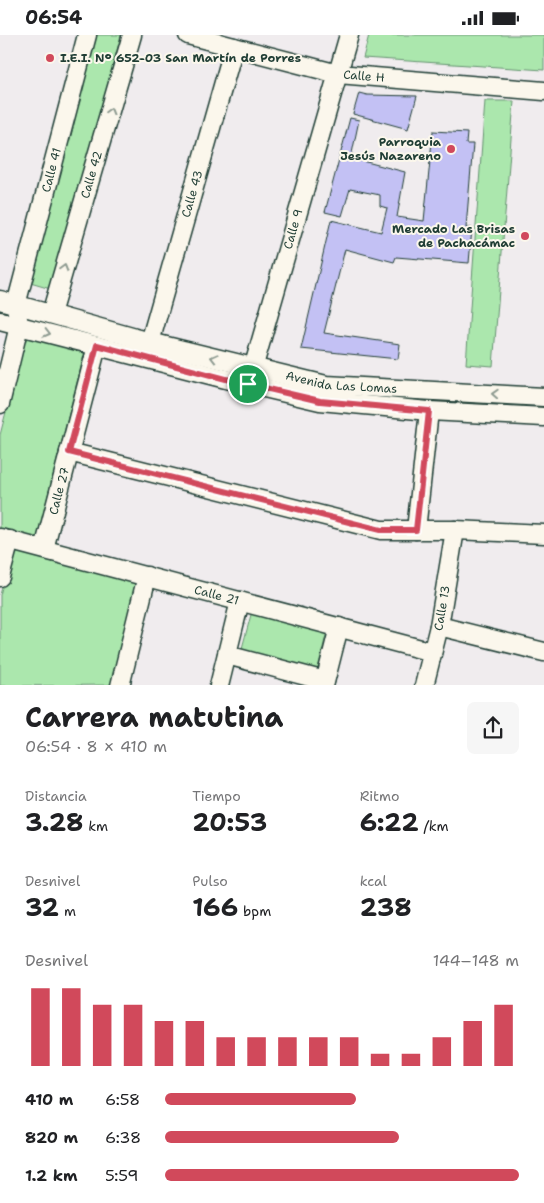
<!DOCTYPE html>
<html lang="es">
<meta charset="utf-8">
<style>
body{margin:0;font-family:"Shantell Sans",sans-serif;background:#f6f6f6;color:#202124;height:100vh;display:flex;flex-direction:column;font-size:19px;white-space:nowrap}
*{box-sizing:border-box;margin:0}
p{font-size:16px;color:#757577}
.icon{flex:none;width:28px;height:28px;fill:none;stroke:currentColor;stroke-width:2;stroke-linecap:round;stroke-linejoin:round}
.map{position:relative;height:650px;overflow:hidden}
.side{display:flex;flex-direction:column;background:#fff;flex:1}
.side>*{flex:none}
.pin{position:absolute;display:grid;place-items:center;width:42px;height:42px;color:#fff;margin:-21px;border:2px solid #fff;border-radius:50%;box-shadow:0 1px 5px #0007}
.round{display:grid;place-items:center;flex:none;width:52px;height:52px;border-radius:8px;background:#f6f6f6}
.head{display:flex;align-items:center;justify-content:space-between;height:85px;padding:0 25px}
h1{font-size:28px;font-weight:700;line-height:38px}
.figures{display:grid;grid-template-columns:repeat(3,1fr);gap:8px;height:85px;padding:5px 25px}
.figures div{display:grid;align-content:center}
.figures b{font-size:25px;font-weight:700}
.figures small{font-size:14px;font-weight:400}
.figures p{font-size:14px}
.chart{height:140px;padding:10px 25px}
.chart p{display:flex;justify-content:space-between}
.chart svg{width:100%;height:90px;margin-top:5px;stroke:#d1495b;stroke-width:6}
ul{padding:0 25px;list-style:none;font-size:16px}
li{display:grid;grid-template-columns:80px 60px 1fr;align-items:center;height:38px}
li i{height:12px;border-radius:6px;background:#d1495b}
.status{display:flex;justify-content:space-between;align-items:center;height:35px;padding:0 25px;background:#fff;direction:ltr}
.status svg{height:14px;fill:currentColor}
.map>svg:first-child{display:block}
.green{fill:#abe7ad;stroke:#659270}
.building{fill:#c3c1f4;stroke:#1f3d34}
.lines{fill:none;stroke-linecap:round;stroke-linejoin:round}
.minor-casing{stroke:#1f3d34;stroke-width:21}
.minor{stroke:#fbf7ec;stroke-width:18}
.oneway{stroke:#8d9a90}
.route-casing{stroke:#fff;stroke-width:10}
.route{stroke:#d1495b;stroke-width:6}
.poi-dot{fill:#d1495b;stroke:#fbf7ec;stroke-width:2}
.labels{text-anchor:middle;stroke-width:4;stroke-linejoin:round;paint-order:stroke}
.poi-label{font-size:12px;font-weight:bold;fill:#1f3d34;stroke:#fbf7ec;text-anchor:end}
.street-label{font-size:12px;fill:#1f3d34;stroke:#fbf7ec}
</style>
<div class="status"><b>06:54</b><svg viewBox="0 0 49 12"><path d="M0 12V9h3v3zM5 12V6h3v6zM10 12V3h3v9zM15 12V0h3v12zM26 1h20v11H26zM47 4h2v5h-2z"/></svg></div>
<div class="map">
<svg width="544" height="651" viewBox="0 0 544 651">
<rect width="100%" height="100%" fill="#f0ecee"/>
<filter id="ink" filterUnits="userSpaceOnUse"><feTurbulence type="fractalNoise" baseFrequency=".02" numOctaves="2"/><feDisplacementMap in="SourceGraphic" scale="10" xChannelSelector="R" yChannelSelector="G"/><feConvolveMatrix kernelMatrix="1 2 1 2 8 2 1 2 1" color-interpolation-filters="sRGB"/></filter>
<g filter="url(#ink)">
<!-- green -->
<g class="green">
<path d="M 92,0 L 121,0 L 54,255 L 27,247 Z"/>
<path d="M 369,0 L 544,0 L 544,35 L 363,23 Z"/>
<path d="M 485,66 L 514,66 L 493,331 L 466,329 Z"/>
<path d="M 26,300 L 85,316 L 36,507 L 0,498 L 0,400 Z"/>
<path d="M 12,514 L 139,548 L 113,650 L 0,651 L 0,560 Z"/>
<path d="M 252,576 L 327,596 L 317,637 L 241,617 Z"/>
</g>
<!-- building -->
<g class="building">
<path d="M 359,58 L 367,60 L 417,61 L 408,94 L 353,79 Z"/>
<path d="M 350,83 L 359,85 L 351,123 L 405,137 L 397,182 L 424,186 L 433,96 L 467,98 L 466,109 L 473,109 L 466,193 L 472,193 L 469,228 L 396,222 L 394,227 L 345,214 L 324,298 L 400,309 L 398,324 L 301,314 L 331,185 L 381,197 L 387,173 L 380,171 L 380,160 L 350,154 L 342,181 L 325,177 Z"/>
</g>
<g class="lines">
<defs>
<g id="minor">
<path id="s1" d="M 188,0 L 338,39 L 544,56"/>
<path id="s2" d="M 0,265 L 150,307 L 326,350 L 544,362"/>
<path id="s3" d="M 51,279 L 132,0"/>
<path d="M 0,286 L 226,344 L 320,366 L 429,376 L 544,382"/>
<path id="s4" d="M 150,307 L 234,12"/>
<path id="s5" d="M 250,344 L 349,0"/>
<path id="s6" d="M 0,369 L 19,291 L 16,270 L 87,0"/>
<path d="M 69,417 L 381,495 L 455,495 L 544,499"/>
<path d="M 416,495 L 429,376"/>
<path id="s7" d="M 0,503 L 432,617"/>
<path id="s8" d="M 44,514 L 97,311"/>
<path d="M 0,542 L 10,505"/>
<path d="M 439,591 L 544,617"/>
<path d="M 227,620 L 325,646"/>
<path d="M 120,651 L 147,541"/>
<path d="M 219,651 L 240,566"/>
<path d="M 324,651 L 339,592"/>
<path id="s9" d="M 424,651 L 439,591 L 455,495"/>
</g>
</defs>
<!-- minor casing -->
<use href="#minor" class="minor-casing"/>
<!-- minor -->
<use href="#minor" class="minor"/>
</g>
<!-- one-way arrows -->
<defs><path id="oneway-chevron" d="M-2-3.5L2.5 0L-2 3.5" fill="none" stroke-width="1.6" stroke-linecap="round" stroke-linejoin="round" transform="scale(1.25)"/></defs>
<g class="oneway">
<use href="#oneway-chevron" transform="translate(110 76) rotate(-74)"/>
<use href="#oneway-chevron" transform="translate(64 233) rotate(-74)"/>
<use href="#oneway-chevron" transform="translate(47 298) rotate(14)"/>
<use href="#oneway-chevron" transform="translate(214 323) rotate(-166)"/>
<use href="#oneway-chevron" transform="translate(495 359) rotate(-177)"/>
</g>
</g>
<g class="lines" filter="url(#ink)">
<defs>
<path id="route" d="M 97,310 L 226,344 L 320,366 L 429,376 L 416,495 L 381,495 L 69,417 Z"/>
</defs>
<!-- route casing -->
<use href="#route" class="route-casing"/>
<!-- route -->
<use href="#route" class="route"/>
</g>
<!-- markers -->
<g class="poi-dot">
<circle cx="50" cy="23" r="5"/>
<circle cx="451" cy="114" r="5"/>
<circle cx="525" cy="201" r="5"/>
</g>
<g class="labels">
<!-- poi labels -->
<g class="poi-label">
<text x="60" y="27" text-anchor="start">I.E.I. N° 652-03 San Martín de Porres</text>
<text x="441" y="111">Parroquia<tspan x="441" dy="14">Jesús Nazareno</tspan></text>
<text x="515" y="198">Mercado Las Brisas<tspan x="515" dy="14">de Pachacámac</tspan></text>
</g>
<!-- street labels -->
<g class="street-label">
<text dy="4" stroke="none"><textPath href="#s1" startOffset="181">Calle H</textPath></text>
<text dy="4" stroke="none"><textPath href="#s6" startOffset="241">Calle 41</textPath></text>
<text dy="4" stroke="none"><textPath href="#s3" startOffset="145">Calle 42</textPath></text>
<text dy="4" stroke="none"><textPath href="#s4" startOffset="154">Calle 43</textPath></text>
<text dy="4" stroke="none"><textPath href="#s5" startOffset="156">Calle 9</textPath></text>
<text dy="4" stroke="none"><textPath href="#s2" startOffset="352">Avenida Las Lomas</textPath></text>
<text dy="4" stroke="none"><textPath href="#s8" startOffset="60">Calle 27</textPath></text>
<text dy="4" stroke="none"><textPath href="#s7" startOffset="224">Calle 21</textPath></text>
<text dy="4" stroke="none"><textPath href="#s9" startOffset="80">Calle 13</textPath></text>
</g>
</g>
</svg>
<div class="pin" style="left:248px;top:349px;background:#1e9e55"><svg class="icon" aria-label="arrive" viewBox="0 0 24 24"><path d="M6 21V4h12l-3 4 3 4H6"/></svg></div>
</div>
<section class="side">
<div class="head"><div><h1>Carrera matutina</h1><p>06:54 · 8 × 410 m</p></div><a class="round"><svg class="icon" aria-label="share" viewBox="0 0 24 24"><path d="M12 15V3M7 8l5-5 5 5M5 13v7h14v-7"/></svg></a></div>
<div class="figures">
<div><p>Distancia</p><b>3.28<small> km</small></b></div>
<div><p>Tiempo</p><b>20:53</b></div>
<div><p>Ritmo</p><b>6:22<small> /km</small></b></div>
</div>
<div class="figures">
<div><p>Desnivel</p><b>32<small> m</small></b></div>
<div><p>Pulso</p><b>166<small> bpm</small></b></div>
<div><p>kcal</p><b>238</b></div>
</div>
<div class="chart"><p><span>Desnivel</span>144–148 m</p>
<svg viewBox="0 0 160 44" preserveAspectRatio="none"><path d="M5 44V6M15 44V6M25 44V14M35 44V14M45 44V22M55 44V22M65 44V30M75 44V30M85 44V30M95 44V30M105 44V30M115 44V38M125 44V38M135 44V30M145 44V22M155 44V14"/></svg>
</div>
<ul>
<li><b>410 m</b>6:58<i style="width:54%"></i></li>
<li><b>820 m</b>6:38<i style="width:66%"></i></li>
<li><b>1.2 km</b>5:59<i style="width:100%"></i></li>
</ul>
</section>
